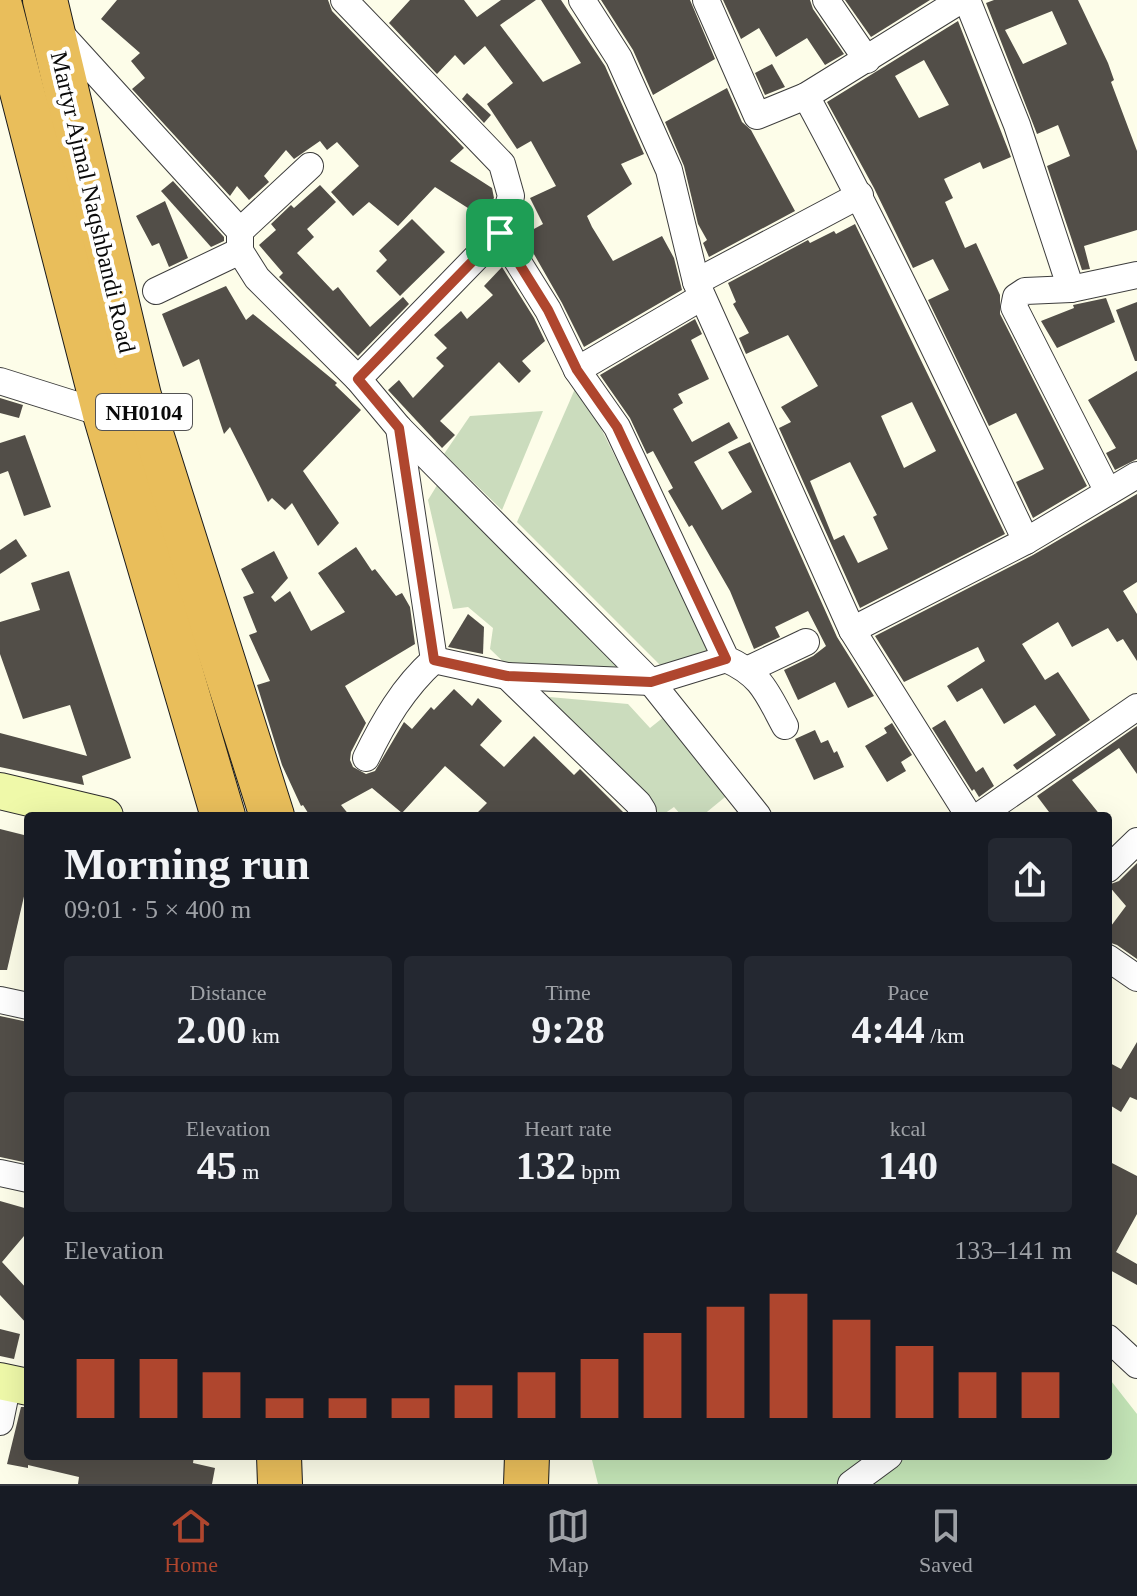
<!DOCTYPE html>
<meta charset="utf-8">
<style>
body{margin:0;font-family:"Times New Roman",serif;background:#242831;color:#f1f3f6;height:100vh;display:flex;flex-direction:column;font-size:30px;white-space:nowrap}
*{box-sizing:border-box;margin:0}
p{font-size:26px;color:#9ea1a6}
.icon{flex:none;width:44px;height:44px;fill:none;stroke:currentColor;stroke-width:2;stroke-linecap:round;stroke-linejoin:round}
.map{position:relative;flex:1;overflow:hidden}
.details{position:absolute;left:24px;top:812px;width:1088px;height:648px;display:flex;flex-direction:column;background:#171b24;border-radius:8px;box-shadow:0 8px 32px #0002}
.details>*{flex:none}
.pin{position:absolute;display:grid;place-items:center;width:68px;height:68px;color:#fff;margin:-34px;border-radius:16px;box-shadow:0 4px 12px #0006}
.round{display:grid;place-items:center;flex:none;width:84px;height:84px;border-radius:8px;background:#242831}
.head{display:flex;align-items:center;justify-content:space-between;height:136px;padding:0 40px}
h1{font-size:44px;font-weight:700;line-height:60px}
.figures{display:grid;grid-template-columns:repeat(3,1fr);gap:12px;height:136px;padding:8px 40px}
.figures div{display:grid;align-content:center;border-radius:8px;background:#242831;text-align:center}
.figures b{font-size:40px;font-weight:700}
.figures small{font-size:22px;font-weight:400}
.figures p{font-size:22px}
.chart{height:224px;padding:16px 40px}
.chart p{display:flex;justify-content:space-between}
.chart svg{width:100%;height:144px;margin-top:8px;stroke:#af462e;stroke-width:6}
.tabs{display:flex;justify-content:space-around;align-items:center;height:112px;border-top:2px solid #363941;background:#171b24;font-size:22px;color:#9ea1a6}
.tabs a{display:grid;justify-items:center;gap:4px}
.tabs .on{color:#af462e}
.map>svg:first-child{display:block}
.green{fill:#c3e4b6}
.cemetery{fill:#cbdcbd}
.building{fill:#524e48;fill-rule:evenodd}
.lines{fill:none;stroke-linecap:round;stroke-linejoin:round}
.street-casing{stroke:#3d3d3d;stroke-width:28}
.secondary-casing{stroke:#2c2c2c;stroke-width:38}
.highway-casing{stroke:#1b1b1b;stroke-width:46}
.street{stroke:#fff;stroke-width:26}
.secondary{stroke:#eff9a9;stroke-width:36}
.highway{stroke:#e9be5b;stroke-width:44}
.route-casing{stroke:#fff;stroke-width:16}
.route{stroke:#af462e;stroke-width:10}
.labels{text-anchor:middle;stroke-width:8;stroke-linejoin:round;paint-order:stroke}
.shield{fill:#fff;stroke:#545454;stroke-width:2}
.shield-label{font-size:22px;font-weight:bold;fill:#0a0a0a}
.street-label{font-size:24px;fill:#0a0a0a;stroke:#fff}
</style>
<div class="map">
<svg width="1137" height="1484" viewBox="0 0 1137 1484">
<rect width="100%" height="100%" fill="#fdfde9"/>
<!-- green -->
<path class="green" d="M 1108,1377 L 1137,1414 L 1137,1484 L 598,1484 L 591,1456 L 1108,1456 Z"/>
<!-- cemetery -->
<g class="cemetery">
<path d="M 578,382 L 716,660 L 669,674 L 517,522 Z"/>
<path d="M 543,411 L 502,510 L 444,454 L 470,416 Z"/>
<path d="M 439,482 L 636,681 L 513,671 L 490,649 L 493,628 L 468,607 L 453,609 L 428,500 Z"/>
<path d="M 538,696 L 628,704 L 650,728 L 665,716 L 730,793 L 702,816 L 682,816 L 674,807 L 661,816 L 656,816 Z"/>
</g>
<!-- building -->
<g class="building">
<path d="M 117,0 L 328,0 L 332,11 L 464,148 L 450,161 L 492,188 L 494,198 L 482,217 L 435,187 L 398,226 L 369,202 L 353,216 L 331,192 L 359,166 L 337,142 L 327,150 L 320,141 L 294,159 L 286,150 L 264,176 L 269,182 L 249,200 L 237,186 L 230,196 L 132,89 L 145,78 L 131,61 L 140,53 L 101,19 Z"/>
<path d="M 410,0 L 464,0 L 477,17 L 501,0 L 536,0 L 500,25 L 543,82 L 581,63 L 541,0 L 561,0 L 605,66 L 644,154 L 621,164 L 632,184 L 587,216 L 592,227 L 613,261 L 662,236 L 674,258 L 682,290 L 584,347 L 562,303 L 523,235 L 543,224 L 530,198 L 556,186 L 531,141 L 517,149 L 487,104 L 513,83 L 485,46 L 464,65 L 455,55 L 437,74 L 389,23 Z"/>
<path d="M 601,0 L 690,0 L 715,59 L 653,95 L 633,50 Z"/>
<path d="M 723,0 L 810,0 L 813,9 L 844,54 L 825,65 L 807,38 L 776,57 L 759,28 L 741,39 Z"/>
<path d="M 845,0 L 930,0 L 871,37 Z"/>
<path d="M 994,0 L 1078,0 L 1108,63 L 1114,80 L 1111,82 L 1137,151 L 1137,230 L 1084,246 L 1090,269 L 1082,270 L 1047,166 L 1070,156 L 1058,125 L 1037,134 L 986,3 ZM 1052,11 L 1067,44 L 1023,64 L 1005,30 Z"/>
<path d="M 958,21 L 1011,157 L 983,169 L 980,162 L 944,179 L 953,198 L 945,202 L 965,248 L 976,243 L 1000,295 L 1000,314 L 1087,486 L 1033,518 L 1016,482 L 1044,469 L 1016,413 L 989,426 L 928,300 L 949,290 L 933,259 L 913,268 L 874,188 L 827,102 ZM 924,60 L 949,105 L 919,118 L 895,76 Z"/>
<path d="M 772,64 L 785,87 L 765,95 L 755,73 Z"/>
<path d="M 727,88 L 742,122 L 751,130 L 795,211 L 709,257 L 703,243 L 707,240 L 698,224 L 684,166 L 665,122 Z"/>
<path d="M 467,93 L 491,115 L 484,123 L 462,99 Z"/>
<path d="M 173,181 L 224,237 L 224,241 L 211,247 L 161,191 Z"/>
<path d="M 320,185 L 336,202 L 307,229 L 314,237 L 297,253 L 333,291 L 338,287 L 370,327 L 403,297 L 409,304 L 358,356 L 279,277 L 283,273 L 259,245 L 276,230 L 271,224 L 291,205 L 294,208 Z"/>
<path d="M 165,201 L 188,258 L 169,267 L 159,243 L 152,246 L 136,216 Z"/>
<path d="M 412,219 L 445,252 L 400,296 L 376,271 L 387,260 L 379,251 Z"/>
<path d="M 855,224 L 1005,534 L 860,608 L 779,428 L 791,422 L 781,407 L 818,386 L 788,335 L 746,354 L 739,338 L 749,333 L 733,304 L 736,302 L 728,283 L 808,240 L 810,243 L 834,231 L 836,234 ZM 912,402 L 936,451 L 904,468 L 881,416 ZM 850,462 L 877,515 L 873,517 L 888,549 L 858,563 L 844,535 L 834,540 L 810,481 Z"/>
<path d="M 502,267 L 534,318 L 545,341 L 522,361 L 531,371 L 519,383 L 499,362 L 440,421 L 455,435 L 442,448 L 388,390 L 399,380 L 413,398 L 444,366 L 436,358 L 447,348 L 434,335 L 461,311 L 467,319 L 493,295 L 484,286 Z"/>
<path d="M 226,286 L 246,320 L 253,314 L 337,383 L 335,385 L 361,410 L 303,471 L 339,523 L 318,546 L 292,503 L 285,510 L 272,498 L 268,502 L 230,427 L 224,434 L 199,359 L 183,367 L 162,314 Z"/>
<path d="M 1106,298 L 1115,322 L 1057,348 L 1041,321 L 1074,308 L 1073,305 Z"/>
<path d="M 1137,302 L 1137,361 L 1135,361 L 1116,310 Z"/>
<path d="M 695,319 L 702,334 L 691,340 L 709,379 L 678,394 L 683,403 L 673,409 L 692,442 L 729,422 L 738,438 L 694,462 L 722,510 L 752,492 L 728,452 L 750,442 L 837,637 L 874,696 L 848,708 L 835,682 L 798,700 L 784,670 L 813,656 L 826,646 L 808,611 L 775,627 L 780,637 L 754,649 L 730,591 L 692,525 L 689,527 L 668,491 L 673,488 L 653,451 L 647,454 L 630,418 L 600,375 Z"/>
<path d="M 1137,371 L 1137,459 L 1115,470 L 1106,453 L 1116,448 L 1088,400 Z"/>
<path d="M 0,398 L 23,405 L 19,418 L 0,413 Z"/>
<path d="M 25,435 L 51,507 L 24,516 L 8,471 L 0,474 L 0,443 Z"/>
<path d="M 1137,494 L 1137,582 L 1123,591 L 1137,614 L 1137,661 L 1123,639 L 1117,642 L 1108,628 L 1072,647 L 1058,622 L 1022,644 L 1045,680 L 1058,672 L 1090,720 L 1017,770 L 1013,765 L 1056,735 L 1035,705 L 1004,724 L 982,688 L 957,702 L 947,686 L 985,661 L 978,647 L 904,682 L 875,636 L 1033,555 Z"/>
<path d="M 16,539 L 27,556 L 0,574 L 0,550 Z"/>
<path d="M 356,547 L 372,571 L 375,569 L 396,596 L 402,593 L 410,607 L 415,644 L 345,686 L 366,723 L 351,752 L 350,760 L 353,767 L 366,774 L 375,771 L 404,722 L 412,729 L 431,707 L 434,710 L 454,689 L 472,706 L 478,698 L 502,721 L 480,745 L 504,767 L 534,736 L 574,775 L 580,769 L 627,816 L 474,816 L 487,803 L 445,766 L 402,813 L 372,788 L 341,805 L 350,816 L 310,816 L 303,805 L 301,806 L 282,765 L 257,685 L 270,681 L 249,635 L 257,632 L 243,597 L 254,593 L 241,569 L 274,551 L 288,578 L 271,597 L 275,602 L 290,591 L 311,631 L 345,612 L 318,573 Z"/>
<path d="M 69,571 L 131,758 L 82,776 L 84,785 L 0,767 L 0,733 L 87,756 L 70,705 L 23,719 L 0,654 L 0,622 L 40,610 L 31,583 Z"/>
<path d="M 468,614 L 484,627 L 483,654 L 448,647 Z"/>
<path d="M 945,720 L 976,772 L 983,767 L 994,786 L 979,797 L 974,789 L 972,791 L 932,728 Z"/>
<path d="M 892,723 L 912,755 L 901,762 L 906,771 L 887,782 L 865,746 L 887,733 L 884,728 Z"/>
<path d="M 1137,726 L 1137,774 L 1119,748 L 1072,780 L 1101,816 L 1052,816 L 1037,796 Z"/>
<path d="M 815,730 L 821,743 L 828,740 L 834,753 L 837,751 L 844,767 L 814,780 L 795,739 Z"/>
<path d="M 0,829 L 28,836 L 28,879 L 7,970 L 0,970 Z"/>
<path d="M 1137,863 L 1137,959 L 1117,945 L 1108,942 L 1108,930 L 1126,906 L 1108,885 L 1119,881 Z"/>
<path d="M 0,1016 L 28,1022 L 28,1163 L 0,1157 Z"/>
<path d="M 1137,1042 L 1137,1100 L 1130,1097 L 1121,1112 L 1108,1104 L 1108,1062 L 1121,1069 Z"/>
<path d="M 1108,1161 L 1137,1176 L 1137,1214 L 1116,1252 L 1137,1264 L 1137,1285 L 1108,1269 Z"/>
<path d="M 0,1201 L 28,1209 L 28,1222 L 24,1236 L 2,1262 L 28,1290 L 28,1325 L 0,1295 Z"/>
<path d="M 0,1329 L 20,1334 L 14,1359 L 0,1356 Z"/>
<path d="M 21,1407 L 28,1407 L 28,1456 L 194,1456 L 193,1463 L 215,1468 L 212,1484 L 78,1484 L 79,1477 L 28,1465 L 28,1468 L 7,1464 Z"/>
</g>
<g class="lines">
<defs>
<g id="street">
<path d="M 344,0 L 502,164 L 511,196 L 500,233 L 548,310 L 577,370 L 617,427 L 726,659 C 762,675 767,693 785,726"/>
<path d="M 582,0 L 619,58 L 669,170 L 696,282 L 852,630 L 969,816"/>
<path d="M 706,0 L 757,116 L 806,96 L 961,0"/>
<path d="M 826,0 L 867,60"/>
<path d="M 967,0 L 1017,125 L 1071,289"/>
<path d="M 59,32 L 240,231 L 240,251 L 257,278 L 358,379 L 399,428 L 651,682 L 758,816"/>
<path d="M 806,96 C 885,242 955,391 1026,541"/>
<path d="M 240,231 L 310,166"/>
<path d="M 696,282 L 860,195"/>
<path d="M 156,291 L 240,251"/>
<path d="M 577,370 L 702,297"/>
<path d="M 358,379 L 500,233"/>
<path d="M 0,381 L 105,414"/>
<path d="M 399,428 L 434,660"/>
<path d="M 1108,492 L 1014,307 L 1016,297 L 1025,291 L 1071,289 L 1137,275"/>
<path d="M 852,630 L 1026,541 L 1137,475"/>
<path d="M 434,660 L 507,676 L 651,682 L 726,659"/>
<path d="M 749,669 L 806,642"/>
<path d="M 507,676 L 638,803 L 643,811 L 643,816"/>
<path d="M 366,758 C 384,721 403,688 434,660"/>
<path d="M 979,816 L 1137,707"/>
<path d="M 1108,869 L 1137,841"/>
<path d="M 1108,958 L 1137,978"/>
<path d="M 0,1000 L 28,1006"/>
<path d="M 0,1173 L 28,1179"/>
<path d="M 1108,1338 L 1137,1365"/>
<path d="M 0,1422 L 8,1383"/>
<path d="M 851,1484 L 889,1456"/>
</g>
<g id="secondary">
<path d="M 0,791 L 105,816"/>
<path d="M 0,1381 L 28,1387"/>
</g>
<g id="highway">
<path d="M 45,0 L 139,396 L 272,816"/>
<path d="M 0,6 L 105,414 L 223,816"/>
<path d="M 279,1456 L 280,1484"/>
<path d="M 526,1484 L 527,1456"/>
</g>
</defs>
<!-- street casing -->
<use href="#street" class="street-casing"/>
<!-- secondary casing -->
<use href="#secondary" class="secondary-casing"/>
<!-- highway casing -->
<use href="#highway" class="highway-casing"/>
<!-- street -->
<use href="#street" class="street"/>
<!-- secondary -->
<use href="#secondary" class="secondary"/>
<!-- highway -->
<use href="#highway" class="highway"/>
</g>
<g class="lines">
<defs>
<path id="route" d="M 500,233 L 548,310 L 577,370 L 617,427 L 726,659 L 651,682 L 507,676 L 434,660 L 399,428 L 358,379 Z"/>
</defs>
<!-- route casing -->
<use href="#route" class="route-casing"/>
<!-- route -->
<use href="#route" class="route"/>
</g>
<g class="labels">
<!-- shield labels -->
<rect class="shield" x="96" y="394" width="96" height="36" rx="6"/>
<g class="shield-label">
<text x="144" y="420">NH0104</text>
</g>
<!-- street labels -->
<g class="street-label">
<text transform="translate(93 202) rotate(77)" y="8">Martyr Ajmal Naqshbandi Road</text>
</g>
</g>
</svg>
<div class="pin" style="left:500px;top:233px;background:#1e9e55"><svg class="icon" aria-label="arrive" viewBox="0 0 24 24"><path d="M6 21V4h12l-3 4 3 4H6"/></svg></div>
<section class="details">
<div class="head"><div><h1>Morning run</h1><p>09:01 · 5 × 400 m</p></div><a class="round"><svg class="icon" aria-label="share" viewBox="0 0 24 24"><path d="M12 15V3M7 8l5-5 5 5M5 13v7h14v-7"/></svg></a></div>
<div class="figures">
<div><p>Distance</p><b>2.00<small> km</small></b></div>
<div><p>Time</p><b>9:28</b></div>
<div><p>Pace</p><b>4:44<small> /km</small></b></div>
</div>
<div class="figures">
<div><p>Elevation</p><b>45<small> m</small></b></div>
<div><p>Heart rate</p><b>132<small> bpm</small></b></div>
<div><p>kcal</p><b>140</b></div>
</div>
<div class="chart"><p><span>Elevation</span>133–141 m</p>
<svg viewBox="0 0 160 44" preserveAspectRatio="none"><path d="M5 44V26M15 44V26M25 44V30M35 44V38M45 44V38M55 44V38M65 44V34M75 44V30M85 44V26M95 44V18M105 44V10M115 44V6M125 44V14M135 44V22M145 44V30M155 44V30"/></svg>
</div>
</section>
</div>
<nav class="tabs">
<a class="on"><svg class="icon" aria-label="home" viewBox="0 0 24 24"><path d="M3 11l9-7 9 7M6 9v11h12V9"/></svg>Home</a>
<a><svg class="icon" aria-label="map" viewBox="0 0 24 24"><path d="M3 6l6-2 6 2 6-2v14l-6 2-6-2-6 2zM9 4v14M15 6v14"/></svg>Map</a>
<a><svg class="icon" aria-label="saved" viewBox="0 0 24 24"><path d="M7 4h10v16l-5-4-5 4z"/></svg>Saved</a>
</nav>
